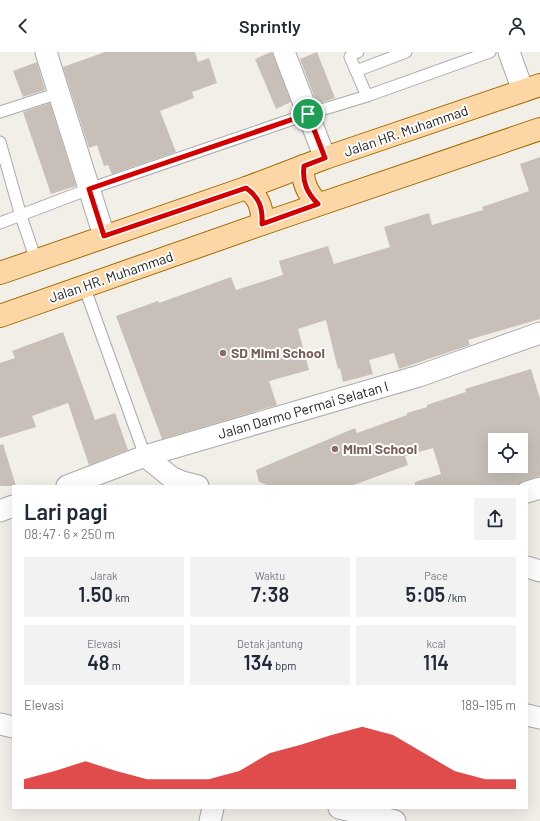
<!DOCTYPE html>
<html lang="id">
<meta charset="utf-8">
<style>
body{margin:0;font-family:Barlow,sans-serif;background:#f2f2f3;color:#1f2937;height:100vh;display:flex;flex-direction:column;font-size:15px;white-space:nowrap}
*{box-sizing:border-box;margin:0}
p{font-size:13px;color:#747a83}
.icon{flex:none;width:22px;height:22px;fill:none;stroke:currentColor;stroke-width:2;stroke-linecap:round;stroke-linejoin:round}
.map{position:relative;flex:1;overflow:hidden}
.side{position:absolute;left:12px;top:433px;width:516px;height:324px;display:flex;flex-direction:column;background:#fff;border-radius:0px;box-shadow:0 4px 16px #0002}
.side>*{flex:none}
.buttons{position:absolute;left:488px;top:381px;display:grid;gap:8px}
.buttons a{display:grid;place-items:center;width:40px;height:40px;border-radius:0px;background:#fff;box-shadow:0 4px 16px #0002;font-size:20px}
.pin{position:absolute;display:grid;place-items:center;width:34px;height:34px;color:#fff;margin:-17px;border:2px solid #fff;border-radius:50%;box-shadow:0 1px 4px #0007}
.round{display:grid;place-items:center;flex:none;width:42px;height:42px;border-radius:0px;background:#f2f2f3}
.head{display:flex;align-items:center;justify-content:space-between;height:68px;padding:0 12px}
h1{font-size:22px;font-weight:600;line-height:30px}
.metrics{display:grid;grid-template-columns:repeat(3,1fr);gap:6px;height:68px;padding:4px 12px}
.metrics div{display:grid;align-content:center;border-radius:0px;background:#f2f2f3;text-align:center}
.metrics b{font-size:20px;font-weight:600}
.metrics small{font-size:11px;font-weight:400}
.metrics p{font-size:11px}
.chart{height:112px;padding:8px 12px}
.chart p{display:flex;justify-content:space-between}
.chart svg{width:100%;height:72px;margin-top:4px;fill:#d40000;opacity:.7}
header{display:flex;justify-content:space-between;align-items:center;height:52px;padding:0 12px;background:#fff;font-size:18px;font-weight:600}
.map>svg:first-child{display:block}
.building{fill:#c7bfb8;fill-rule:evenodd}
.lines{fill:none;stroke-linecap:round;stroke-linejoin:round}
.lane-casing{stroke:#a9a9a9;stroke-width:13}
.street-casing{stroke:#a9a9a9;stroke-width:23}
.primary-casing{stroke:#a06b00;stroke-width:24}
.lane{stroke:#fff;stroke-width:11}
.street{stroke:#fff;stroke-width:21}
.primary{stroke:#fcd6a4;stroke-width:22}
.route-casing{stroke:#fff;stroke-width:8}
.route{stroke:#d40000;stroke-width:5}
.education-dot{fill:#8d6e63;stroke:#fff;stroke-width:1.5}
.labels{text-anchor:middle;stroke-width:4;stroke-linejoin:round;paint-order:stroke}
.street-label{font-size:14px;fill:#222;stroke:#fff}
.education-label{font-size:14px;font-weight:bold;fill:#785e54;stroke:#fff;text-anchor:start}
</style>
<header><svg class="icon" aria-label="back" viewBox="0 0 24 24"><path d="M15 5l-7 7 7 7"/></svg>Sprintly<svg class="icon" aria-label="person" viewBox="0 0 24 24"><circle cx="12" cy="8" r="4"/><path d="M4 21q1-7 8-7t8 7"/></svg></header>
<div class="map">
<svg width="540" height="769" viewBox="0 0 540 769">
<rect width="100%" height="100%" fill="#f2efe9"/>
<!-- building -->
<g class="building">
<path d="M 105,0 L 195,0 L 198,10 L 209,6 L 217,31 L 192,40 L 194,46 L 160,59 L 176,100 L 112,122 L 108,113 L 104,114 L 97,93 L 89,96 L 63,15 Z"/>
<path d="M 271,0 L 272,0 L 291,50 L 276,57 L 255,7 Z"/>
<path d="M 317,0 L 335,46 L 317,52 L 300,7 Z"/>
<path d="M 37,10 L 45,38 L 23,45 L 13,19 Z"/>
<path d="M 50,51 L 76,134 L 51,142 L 23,60 Z"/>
<path d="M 540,105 L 540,267 L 468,288 L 470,293 L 399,317 L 394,301 L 369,308 L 373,322 L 343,330 L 340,316 L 338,317 L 326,268 L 298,277 L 309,318 L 269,329 L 277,353 L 162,387 L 116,264 L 158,249 L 159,251 L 231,225 L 236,238 L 283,223 L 279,209 L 328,194 L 334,212 L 390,195 L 384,175 L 429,161 L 432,173 L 483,158 L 482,155 L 529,139 L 520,112 Z"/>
<path d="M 63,280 L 95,368 L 115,361 L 128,398 L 89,413 L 68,351 L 32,364 L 36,375 L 0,386 L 0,311 L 15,306 L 12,299 Z"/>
<path d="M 531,317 L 540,347 L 540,424 L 523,429 L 517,434 L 415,434 L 415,430 L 441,422 L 433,396 L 405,404 L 408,413 L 351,434 L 270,434 L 259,430 L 256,418 L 355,376 L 357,381 L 407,363 L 407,361 L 427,355 L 427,353 L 466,340 L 465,337 ZM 495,388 L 521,388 L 521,414 L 495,414 Z"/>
<path d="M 3,392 L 16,434 L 0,434 L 0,393 Z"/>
</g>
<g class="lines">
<defs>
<g id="lane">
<path d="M 358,0 L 352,2 L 350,5 L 367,44"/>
<path d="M 356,19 L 406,0"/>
<path d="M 0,60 L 59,41"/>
<path d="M 0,90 L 21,164 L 36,208"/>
<path d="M 0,171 L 89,137 L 308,62 L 367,44 L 490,0"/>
<path d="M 84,234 L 145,404"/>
</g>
<g id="street">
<path d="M 46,0 L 104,184"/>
<path d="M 284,0 L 325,106"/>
<path d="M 509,0 L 523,39"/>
<path d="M 145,404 L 171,425 L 182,430 L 198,434"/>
<path d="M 67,434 L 145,404 L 419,324 L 540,281"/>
<path d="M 527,440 L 540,436"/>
<path d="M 0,459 L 13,454"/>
<path d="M 527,515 L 540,519"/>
<path d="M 527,663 L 540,666"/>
<path d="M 0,672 L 13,675"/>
<path d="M 339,756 L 395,769"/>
<path d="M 210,769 L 213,756"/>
</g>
<g id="primary">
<path d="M 303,114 C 302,130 307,141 318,152"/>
<path d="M 246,136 C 259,145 263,156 262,172"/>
<path d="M 0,221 L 246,136 L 325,106 L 540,33"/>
<path d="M 0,264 L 262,172 L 540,77"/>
</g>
</defs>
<!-- lane casing -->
<use href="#lane" class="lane-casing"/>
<!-- street casing -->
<use href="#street" class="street-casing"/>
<!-- primary casing -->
<use href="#primary" class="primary-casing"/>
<!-- lane -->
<use href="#lane" class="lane"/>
<!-- street -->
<use href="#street" class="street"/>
<!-- primary -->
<use href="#primary" class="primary"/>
</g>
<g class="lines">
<defs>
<path id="route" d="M 308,62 L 325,106 L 304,114 C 302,130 307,141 318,152 L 262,172 C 263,156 259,145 246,136 L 104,184 L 89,137 Z"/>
</defs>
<!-- route casing -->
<use href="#route" class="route-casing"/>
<!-- route -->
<use href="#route" class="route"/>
</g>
<!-- markers -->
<g class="education-dot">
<circle cx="223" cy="301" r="4"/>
<circle cx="335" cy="397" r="4"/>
</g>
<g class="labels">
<!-- street labels -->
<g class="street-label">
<text transform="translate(406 79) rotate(-19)" y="5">Jalan HR. Muhammad</text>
<text transform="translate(111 225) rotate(-19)" y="5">Jalan HR. Muhammad</text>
<text transform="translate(303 358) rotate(-16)" y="5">Jalan Darmo Permai Selatan I</text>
</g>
<!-- education labels -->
<g class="education-label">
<text x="231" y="306">SD Mimi School</text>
<text x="343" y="402">Mimi School</text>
</g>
</g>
</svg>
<div class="buttons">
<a><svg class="icon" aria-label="locate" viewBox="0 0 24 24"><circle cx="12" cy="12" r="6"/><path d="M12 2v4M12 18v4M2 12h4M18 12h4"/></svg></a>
</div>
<div class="pin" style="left:308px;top:62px;background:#1e9e55"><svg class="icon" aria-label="arrive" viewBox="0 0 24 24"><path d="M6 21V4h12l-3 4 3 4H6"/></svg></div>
<section class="side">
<div class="head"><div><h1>Lari pagi</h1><p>08:47 · 6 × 250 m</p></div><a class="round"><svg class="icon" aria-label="share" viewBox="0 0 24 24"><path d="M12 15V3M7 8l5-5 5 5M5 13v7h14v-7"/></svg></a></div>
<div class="metrics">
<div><p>Jarak</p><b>1.50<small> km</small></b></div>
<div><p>Waktu</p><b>7:38</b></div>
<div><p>Pace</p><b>5:05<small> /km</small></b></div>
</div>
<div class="metrics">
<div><p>Elevasi</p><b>48<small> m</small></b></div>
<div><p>Detak jantung</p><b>134<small> bpm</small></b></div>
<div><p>kcal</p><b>114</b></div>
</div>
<div class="chart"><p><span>Elevasi</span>189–195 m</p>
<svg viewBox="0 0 160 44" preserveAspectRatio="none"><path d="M0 44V38L10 33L20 27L30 33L40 38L50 38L60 38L70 33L80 22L90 17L100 11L110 6L120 11L130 22L140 33L150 38L160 38V44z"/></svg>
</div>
</section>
</div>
